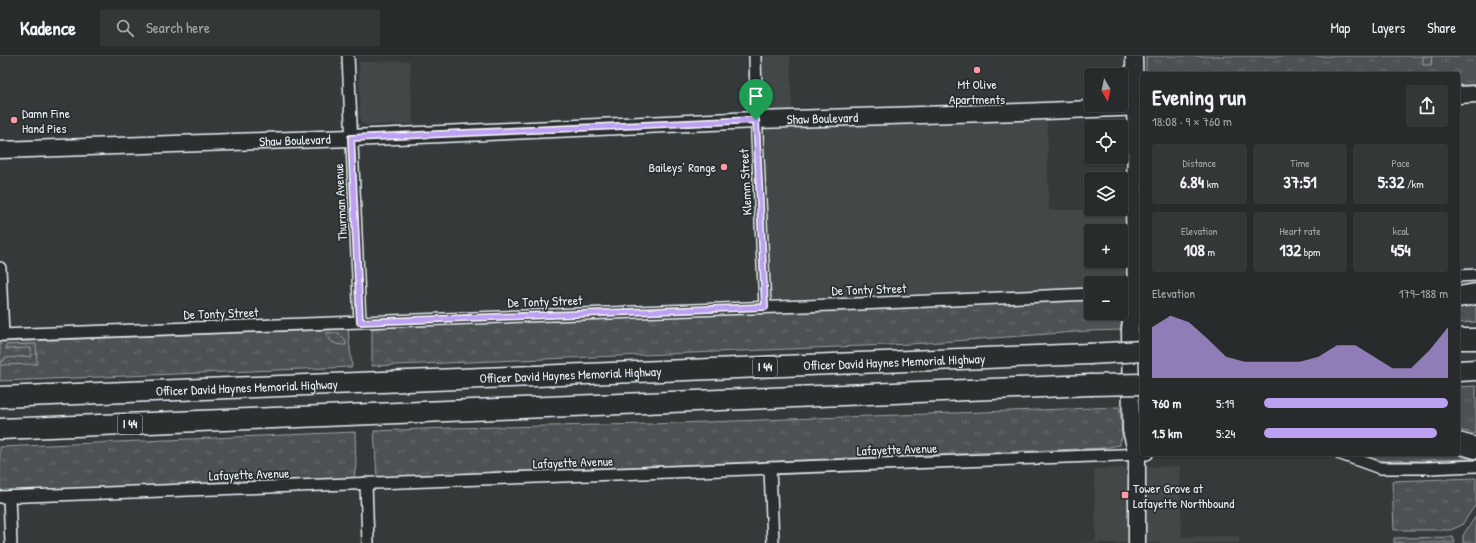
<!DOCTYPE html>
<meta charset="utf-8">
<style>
body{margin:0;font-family:"Patrick Hand",sans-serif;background:#343738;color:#f1f3f6;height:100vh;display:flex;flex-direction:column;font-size:15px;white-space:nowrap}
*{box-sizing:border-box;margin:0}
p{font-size:13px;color:#a5a7a9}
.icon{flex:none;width:22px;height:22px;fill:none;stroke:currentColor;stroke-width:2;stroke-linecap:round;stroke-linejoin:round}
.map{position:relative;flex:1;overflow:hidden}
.side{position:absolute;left:1140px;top:16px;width:320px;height:384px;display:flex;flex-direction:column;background:#282b2c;border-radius:4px;box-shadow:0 1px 3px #0004,0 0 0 1px #444748}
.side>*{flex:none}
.needle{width:26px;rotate:171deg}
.tools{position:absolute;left:1084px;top:12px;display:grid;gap:8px}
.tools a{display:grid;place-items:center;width:44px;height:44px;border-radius:4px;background:#282b2c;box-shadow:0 1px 3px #0004,0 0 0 1px #444748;font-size:20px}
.pin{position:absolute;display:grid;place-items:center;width:34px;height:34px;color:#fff;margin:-41px -17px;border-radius:50% 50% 50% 0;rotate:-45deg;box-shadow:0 0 4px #0007}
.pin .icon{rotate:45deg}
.round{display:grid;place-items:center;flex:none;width:42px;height:42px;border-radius:4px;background:#343738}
.headline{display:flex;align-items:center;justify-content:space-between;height:68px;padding:0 12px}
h1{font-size:22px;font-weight:700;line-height:30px}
.stats{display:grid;grid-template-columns:repeat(3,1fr);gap:6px;height:68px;padding:4px 12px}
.stats div{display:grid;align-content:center;border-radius:4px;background:#343738;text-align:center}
.stats b{font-size:17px;font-weight:700}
.stats small{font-size:11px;font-weight:400}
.stats p{font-size:11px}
.chart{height:112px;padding:8px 12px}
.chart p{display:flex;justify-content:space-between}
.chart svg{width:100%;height:72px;margin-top:4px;fill:#bca0f2;opacity:.7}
ul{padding:0 12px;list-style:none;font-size:13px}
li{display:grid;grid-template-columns:64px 48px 1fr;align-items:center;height:30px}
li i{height:10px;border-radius:5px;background:#bca0f2}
header{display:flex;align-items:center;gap:24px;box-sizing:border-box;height:56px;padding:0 20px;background:#282b2c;border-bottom:1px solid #444748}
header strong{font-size:19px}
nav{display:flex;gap:22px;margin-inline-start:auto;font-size:14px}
.search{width:280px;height:36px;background:#343738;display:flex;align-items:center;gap:10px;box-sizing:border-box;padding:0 14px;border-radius:4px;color:#a5a7a9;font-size:15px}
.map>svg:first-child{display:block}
.built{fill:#424647;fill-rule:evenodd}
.grass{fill:url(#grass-tufts);stroke:#9aa1a5}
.garden{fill:url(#garden-dots);stroke:#9aa1a5}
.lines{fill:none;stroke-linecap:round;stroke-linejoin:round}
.street-casing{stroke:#e8f1f8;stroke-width:14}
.secondary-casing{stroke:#e8f1f8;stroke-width:19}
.highway-casing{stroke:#e8f1f8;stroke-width:23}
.street{stroke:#2a2d2e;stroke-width:11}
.secondary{stroke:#2a2d2e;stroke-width:16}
.highway{stroke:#2a2d2e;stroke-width:20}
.highway-bridge-casing{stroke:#e8f1f8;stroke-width:23;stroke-linecap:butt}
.highway-bridge{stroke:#2a2d2e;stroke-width:20}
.route-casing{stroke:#fff;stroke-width:8}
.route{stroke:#bca0f2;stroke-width:5}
.poi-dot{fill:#ff9aa2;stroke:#2a2d2e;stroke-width:1.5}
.labels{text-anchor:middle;stroke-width:3.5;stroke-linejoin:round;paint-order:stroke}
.shield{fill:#2a2d2e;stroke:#afb6bb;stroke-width:1}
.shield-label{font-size:12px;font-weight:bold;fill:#e8f1f8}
.poi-label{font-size:13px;fill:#e8f1f8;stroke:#2a2d2e;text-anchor:start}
.street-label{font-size:13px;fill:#e8f1f8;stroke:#2a2d2e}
</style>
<header>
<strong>Kadence</strong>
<div class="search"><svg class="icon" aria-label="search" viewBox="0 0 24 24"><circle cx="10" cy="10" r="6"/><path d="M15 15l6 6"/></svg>Search here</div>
<nav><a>Map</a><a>Layers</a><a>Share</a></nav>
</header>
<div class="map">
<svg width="1476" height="487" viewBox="0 0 1476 487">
<defs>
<pattern id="grass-tufts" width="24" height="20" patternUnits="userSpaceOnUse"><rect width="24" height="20" fill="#4d5152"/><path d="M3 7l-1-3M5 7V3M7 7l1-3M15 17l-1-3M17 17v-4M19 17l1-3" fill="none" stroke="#676a6c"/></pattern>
<pattern id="garden-dots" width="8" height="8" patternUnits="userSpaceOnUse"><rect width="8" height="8" fill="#4d5152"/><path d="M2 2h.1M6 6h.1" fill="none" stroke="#676a6c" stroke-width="1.8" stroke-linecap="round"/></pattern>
</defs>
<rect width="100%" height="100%" fill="#35393a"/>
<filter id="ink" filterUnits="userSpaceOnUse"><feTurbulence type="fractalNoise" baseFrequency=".025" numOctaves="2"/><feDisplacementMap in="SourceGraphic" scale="8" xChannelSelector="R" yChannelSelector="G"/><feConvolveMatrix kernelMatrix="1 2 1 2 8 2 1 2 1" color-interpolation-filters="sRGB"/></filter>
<g filter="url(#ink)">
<!-- built -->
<g class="built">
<path d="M 761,0 L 790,0 L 792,54 L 768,54 L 764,52 Z"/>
<path d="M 410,5 L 413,68 L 366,69 L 362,67 L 360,61 L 359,6 Z"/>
<path d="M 1047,64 L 1049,154 L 1121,153 L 1121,151 L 1124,151 L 1125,220 L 1124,225 L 1121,229 L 1121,227 L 1091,227 L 1091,232 L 779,243 L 773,243 L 769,239 L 764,75 L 769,73 ZM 1091,175 L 1121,175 L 1121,205 L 1091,205 Z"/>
<path d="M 1180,410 L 1182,481 L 1239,480 L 1239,487 L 1069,487 L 1096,486 L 1094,413 Z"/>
</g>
<!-- grass -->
<g class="grass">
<path d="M 1146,0 L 1476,0 L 1476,29 L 1458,29 L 1458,18 L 1146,18 Z"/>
<path d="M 1476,243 L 1476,266 L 1458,267 L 1458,246 Z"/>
<path d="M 1091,244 L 1091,257 L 1121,257 L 1122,246 L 1121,274 L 1089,275 L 912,288 L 372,310 L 372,272 Z"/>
<path d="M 348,273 L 352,311 L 0,325 L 0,286 Z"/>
<path d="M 1476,330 L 1476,378 L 1458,374 L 1458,331 Z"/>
<path d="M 1120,351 L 1122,380 L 1122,383 L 1120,384 L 1120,389 L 1103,392 L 377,421 L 374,375 L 449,372 L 651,368 Z"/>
<path d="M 355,376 L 356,409 L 354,422 L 0,435 L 0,391 Z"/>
<path d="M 1362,398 L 1454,398 L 1472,403 L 1385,405 L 1372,403 Z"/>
<path d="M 1476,422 L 1476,448 L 1462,469 L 1451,474 L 1394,474 L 1392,425 Z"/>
<path d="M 1476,460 L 1476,487 L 1463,487 L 1463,479 Z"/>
<path d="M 1453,481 L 1455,487 L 1394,487 L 1394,482 Z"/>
</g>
<!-- garden -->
<g class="garden">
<path d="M 1423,0 L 1432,0 L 1431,9 L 1423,9 Z"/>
<path d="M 326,277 L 339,277 L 340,279 L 345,283 L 346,289 C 335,289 330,287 326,277 Z"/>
<path d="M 36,288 L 37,308 L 0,309 L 0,306 L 4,305 L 4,302 L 31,300 L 31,292 L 6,293 L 6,289 Z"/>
</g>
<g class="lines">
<defs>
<g id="street">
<path d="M 348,0 L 360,266"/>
<path d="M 755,0 L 757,80 L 765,251"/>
<path d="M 0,212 L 3,279"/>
<path d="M 1458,220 L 1476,219"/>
<path d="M 1121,236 L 1141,235"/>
<path d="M 0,279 L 858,248 L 1091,238"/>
<path d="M 1341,398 L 1380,412 L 1428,412 L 1476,410"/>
<path d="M 770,412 L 773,487"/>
<path d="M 366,427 L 368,487"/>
<path d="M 0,441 L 1147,398"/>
<path d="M 9,441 L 11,487"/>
</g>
<g id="secondary">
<path d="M 1134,0 L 1136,96 L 1134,154 L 1136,236 L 1130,272 L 1131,374 L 1137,398 L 1137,487"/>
<path d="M 1458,39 L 1476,38"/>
<path id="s1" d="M 0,94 L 351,82 L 756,64 L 1020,56 L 1142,51"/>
</g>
<g id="highway">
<path d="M 1458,241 L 1476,238"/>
<path d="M 1458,283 L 1476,283"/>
<path d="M 1458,315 L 1476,314"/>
<path id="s2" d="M 0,341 L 1089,298"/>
<path d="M 0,373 L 1090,329"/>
<path d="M 1458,387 L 1476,392"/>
</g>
</defs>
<!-- street casing -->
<use href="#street" class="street-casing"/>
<!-- secondary casing -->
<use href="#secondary" class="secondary-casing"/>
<!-- highway casing -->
<use href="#highway" class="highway-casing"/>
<!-- street -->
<use href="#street" class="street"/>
<!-- secondary -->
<use href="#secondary" class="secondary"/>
<!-- highway -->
<use href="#highway" class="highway"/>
<defs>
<g id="highway-bridge">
<path d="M 1089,298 L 1142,295"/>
<path d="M 1090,329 L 1142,328"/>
</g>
</defs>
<!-- highway-bridge casing -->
<use href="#highway-bridge" class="highway-bridge-casing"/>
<!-- highway-bridge -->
<use href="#highway-bridge" class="highway-bridge"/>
</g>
</g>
<g class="lines" filter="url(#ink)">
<defs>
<path id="route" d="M 756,64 L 765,251 L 360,266 L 351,82 Z"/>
</defs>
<!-- route casing -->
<use href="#route" class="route-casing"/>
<!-- route -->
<use href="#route" class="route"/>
</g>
<!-- markers -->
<g class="poi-dot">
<circle cx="977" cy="14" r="4"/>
<circle cx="14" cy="64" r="4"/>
<circle cx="724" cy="111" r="4"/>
<rect x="1121" y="435" width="8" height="8" rx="2"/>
</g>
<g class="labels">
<!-- shield labels -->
<g class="shield">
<rect x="753" y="301" width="24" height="20" rx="3"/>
<rect x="118" y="358" width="24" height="20" rx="3"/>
</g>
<g class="shield-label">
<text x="765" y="315">I 44</text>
<text x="130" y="372">I 44</text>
</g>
<!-- poi labels -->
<g class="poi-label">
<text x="977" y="33" text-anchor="middle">Mt Olive<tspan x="977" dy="15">Apartments</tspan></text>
<text x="22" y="62">Damn Fine<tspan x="22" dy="15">Hand Pies</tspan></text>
<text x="716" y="116" text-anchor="end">Baileys’ Range</text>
<text x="1133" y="437">Tower Grove at<tspan x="1133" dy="15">Lafayette Northbound</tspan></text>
</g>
<!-- street labels -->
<g class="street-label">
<text dy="5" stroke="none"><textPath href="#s1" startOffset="823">Shaw Boulevard</textPath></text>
<text dy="5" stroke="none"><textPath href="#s1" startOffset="295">Shaw Boulevard</textPath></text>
<text transform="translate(745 126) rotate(-93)" y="5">Klemm Street</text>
<text transform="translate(340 146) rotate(-93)" y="5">Thurman Avenue</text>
<text transform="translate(869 233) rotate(-2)" y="5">De Tonty Street</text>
<text transform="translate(545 245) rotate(-2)" y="5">De Tonty Street</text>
<text transform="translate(221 257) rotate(-2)" y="5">De Tonty Street</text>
<text dy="5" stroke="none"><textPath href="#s2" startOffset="895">Officer David Haynes Memorial Highway</textPath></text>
<text dy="5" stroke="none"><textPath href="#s2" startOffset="571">Officer David Haynes Memorial Highway</textPath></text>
<text dy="5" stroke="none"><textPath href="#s2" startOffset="247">Officer David Haynes Memorial Highway</textPath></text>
<text transform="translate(897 393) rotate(-2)" y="5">Lafayette Avenue</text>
<text transform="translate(573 406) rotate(-2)" y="5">Lafayette Avenue</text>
<text transform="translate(249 418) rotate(-2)" y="5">Lafayette Avenue</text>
</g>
</g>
</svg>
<div class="tools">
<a><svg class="needle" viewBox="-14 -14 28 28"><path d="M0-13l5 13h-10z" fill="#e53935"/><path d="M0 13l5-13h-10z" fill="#a5a7a9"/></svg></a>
<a><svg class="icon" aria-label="locate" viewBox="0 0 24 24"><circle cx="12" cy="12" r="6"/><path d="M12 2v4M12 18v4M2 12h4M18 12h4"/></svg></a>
<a><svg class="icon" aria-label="layers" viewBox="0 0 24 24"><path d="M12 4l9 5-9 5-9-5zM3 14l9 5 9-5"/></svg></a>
<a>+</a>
<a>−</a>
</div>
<div class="pin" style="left:756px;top:64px;background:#1e9e55"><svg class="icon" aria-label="arrive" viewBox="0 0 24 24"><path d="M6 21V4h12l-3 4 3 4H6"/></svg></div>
<section class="side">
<div class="headline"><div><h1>Evening run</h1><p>18:08 · 9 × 760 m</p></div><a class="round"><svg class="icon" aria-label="share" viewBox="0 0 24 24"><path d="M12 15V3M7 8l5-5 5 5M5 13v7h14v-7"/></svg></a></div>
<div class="stats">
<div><p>Distance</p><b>6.84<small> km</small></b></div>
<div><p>Time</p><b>37:51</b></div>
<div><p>Pace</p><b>5:32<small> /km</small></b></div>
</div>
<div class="stats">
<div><p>Elevation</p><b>108<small> m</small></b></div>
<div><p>Heart rate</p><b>132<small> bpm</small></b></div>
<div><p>kcal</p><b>454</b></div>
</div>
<div class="chart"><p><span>Elevation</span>179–188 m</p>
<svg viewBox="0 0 160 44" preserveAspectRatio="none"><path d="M0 44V13L10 6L20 10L30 20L40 31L50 34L60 34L70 34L80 34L90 31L100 24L110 24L120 31L130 38L140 38L150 27L160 13V44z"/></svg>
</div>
<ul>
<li><b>760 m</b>5:19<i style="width:100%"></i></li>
<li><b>1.5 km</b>5:24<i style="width:94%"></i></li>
</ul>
</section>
</div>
